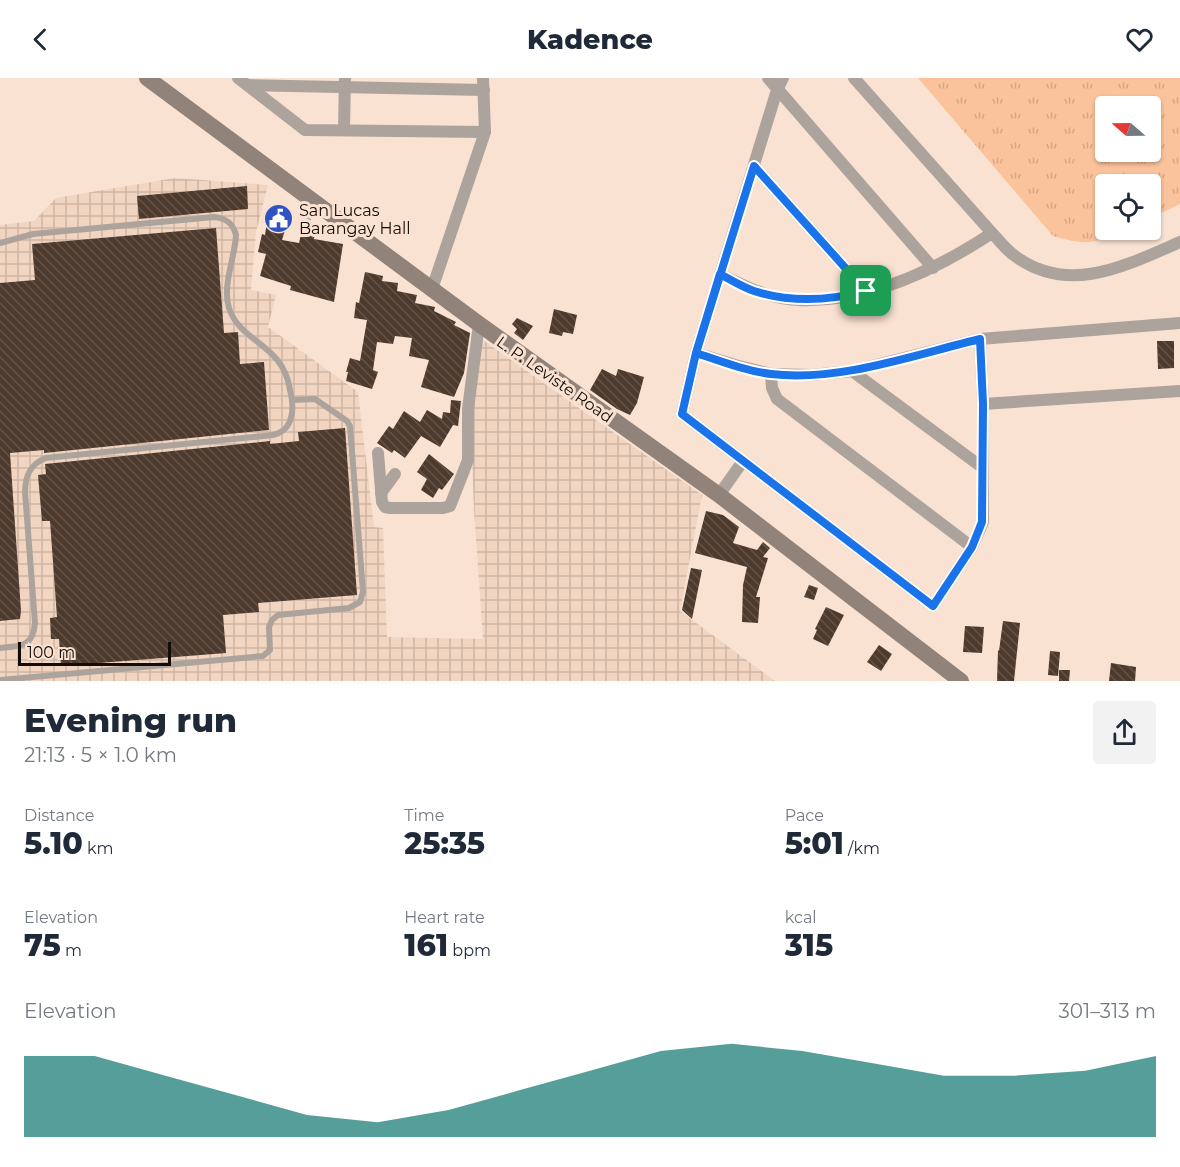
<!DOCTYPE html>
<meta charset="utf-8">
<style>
body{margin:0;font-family:Montserrat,sans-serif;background:#f2f2f3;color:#1f2937;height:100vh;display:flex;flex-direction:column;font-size:22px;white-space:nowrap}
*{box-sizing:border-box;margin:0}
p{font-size:20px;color:#747a83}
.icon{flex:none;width:33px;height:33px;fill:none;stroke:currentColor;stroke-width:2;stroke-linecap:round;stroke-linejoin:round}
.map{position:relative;height:603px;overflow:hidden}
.details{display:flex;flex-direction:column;background:#fff;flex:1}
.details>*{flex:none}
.needle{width:39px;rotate:290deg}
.controls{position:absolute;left:1095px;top:18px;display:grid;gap:12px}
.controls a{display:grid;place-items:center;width:66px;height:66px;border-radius:6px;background:#fff;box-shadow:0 2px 4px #0004;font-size:30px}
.scale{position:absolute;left:18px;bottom:15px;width:153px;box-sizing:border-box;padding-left:6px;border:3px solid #140c07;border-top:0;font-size:16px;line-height:21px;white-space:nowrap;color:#140c07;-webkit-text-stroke:4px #f9e2d2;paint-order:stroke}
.pin{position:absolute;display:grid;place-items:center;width:51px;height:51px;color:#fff;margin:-26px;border-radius:12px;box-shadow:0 3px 9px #0006}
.round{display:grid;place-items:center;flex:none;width:63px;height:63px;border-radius:6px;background:#f2f2f3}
.headline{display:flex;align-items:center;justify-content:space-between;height:102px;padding:0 24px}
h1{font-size:33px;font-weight:800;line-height:45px}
.metrics{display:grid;grid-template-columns:repeat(3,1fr);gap:9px;height:102px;padding:6px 24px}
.metrics div{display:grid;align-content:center}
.metrics b{font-size:30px;font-weight:800}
.metrics small{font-size:16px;font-weight:400}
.metrics p{font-size:16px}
.chart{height:168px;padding:12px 24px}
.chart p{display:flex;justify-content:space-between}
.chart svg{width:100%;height:108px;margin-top:6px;fill:#0f766e;opacity:.7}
header{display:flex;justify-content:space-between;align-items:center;height:78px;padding:0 24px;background:#fff;font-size:27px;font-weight:800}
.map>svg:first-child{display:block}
.industrial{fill:url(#industrial-grid)}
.grass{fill:url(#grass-tufts);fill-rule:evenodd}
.building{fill:url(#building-back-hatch)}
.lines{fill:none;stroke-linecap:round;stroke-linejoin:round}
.lane{stroke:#ada39d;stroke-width:6}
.street{stroke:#ada39d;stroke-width:12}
.secondary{stroke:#918379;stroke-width:16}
.route-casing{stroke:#fff;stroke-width:12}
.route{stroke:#1a73e8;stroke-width:8}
.labels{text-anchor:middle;stroke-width:6;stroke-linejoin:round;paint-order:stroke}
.poi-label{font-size:16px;fill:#140c07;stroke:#f9e2d2;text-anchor:start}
.street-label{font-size:16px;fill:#140c07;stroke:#f9e2d2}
</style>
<header><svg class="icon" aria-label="back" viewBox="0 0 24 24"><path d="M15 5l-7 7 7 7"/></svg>Kadence<svg class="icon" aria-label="heart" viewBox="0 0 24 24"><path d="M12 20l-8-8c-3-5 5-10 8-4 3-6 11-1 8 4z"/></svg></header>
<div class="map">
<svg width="1180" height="603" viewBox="0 0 1180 603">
<defs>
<pattern id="industrial-grid" width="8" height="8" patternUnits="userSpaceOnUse" patternTransform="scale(1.5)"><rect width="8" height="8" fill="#f2d5c0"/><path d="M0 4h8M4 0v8" fill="none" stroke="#cfb6a4"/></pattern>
<pattern id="grass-tufts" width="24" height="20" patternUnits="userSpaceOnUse" patternTransform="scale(1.5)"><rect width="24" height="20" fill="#fbc39b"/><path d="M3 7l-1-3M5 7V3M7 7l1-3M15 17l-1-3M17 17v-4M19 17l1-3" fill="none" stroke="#d6a684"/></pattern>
<pattern id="building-back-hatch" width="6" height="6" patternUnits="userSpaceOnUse" patternTransform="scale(1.5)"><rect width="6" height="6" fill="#4d3a2d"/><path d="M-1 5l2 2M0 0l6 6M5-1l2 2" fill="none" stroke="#625348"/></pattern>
</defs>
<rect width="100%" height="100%" fill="#f9e2d2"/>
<!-- industrial -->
<path class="industrial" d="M 175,100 L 268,107 L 256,154 L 251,212 L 276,217 L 268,249 L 358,314 L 374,449 L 383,450 L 387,559 L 483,561 L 474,432 L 470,332 L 480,260 L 702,417 L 680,533 L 775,603 L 0,603 L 0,147 L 34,143 L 56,120 Z"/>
<!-- grass -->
<path class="grass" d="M 918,0 L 1180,0 L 1180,126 L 1151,140 L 1150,106 L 1106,106 L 1106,152 L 1125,152 C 1092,166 1088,168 1053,158 ZM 1106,28 L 1150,28 L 1150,74 L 1106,74 Z"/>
<!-- building -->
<g class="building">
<path d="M 247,108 L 248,131 L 139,141 L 137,118 Z"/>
<path d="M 269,131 L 290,136 L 282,162 L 299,165 L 302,152 L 315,155 L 314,161 L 343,166 L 334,224 L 290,212 L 291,208 L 260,198 L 266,176 L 258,174 L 262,156 L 265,157 Z"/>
<path d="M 216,150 L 224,255 L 238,254 L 240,286 L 264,284 L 269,352 L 44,375 L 44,372 L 10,375 L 21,533 L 20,541 L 0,543 L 0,205 L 35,202 L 32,166 Z"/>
<path d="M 365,194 L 383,198 L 382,203 L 398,205 L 397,213 L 417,217 L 415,225 L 435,229 L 434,233 L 456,244 L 454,247 L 470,255 L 464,295 L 454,319 L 421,309 L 429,282 L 409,278 L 412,260 L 395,258 L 393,266 L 377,264 L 373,292 L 378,294 L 372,311 L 346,303 L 348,294 L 346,294 L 350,280 L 360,283 L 367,242 L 354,240 L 356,224 L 359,225 Z"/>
<path d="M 554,231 L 577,237 L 573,256 L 563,254 L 562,258 L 549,255 Z"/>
<path d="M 517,240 L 533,248 L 523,262 L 514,255 L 517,251 L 512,246 Z"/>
<path d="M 1157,263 L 1174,263 L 1174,290 L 1158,291 Z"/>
<path d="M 602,291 L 616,298 L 618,291 L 644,299 L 637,325 L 630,337 L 617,331 L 590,312 Z"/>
<path d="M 451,322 L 461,323 L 458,348 L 453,347 L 440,369 L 421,358 L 405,380 L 394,372 L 392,375 L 377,365 L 389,348 L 393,351 L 404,333 L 420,344 L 427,332 L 442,341 L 443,334 L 450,335 Z"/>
<path d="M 345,350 L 357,517 L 258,525 L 259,534 L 223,537 L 226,575 L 61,588 L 59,561 L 51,561 L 50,540 L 57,539 L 50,443 L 42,443 L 38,397 L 46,396 L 45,386 L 270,363 L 270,366 L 299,363 L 298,354 Z"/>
<path d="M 429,376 L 454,396 L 442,412 L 439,410 L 433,420 L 421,412 L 427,401 L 417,394 Z"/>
<path d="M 706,433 L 723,437 L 739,449 L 733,465 L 757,472 L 763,464 L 770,470 L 763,479 L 768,480 L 756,519 L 760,519 L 758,545 L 742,544 L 743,507 L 747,489 L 695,475 Z"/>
<path d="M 691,490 L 702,492 L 692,541 L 682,532 Z"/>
<path d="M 809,507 L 818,510 L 814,522 L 804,519 Z"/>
<path d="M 826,529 L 844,537 L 828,568 L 813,561 L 817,552 L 815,551 Z"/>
<path d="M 1003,543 L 1020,545 L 1014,603 L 997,603 L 998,572 L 999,573 Z"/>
<path d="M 965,548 L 984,549 L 982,575 L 963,574 Z"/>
<path d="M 879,567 L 892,576 L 881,593 L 867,584 Z"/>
<path d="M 1050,573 L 1060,574 L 1058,598 L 1048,597 Z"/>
<path d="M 1111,585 L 1136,589 L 1135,603 L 1109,603 Z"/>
<path d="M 1059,592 L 1070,592 L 1069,603 L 1059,603 Z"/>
</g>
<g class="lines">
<!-- lane -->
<g class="lane">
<path d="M 306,149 L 312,126"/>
<path d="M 0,165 L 33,156 L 214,139 C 226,140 233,145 236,157 C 235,180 222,207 229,230 C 240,265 283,265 290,312 C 292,319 293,327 292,335 C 290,347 285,354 273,357 L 46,380 C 30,386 25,398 25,414 L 35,545 C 33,569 21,568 0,570"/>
<path d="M 0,602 L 263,578 L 270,572 L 269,549 L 272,542 L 278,537 L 349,530 L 360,524 L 363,514 L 350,348 L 347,343 L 315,321 L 292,322"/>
</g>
<!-- street -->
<g class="street">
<path d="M 238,0 L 305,52 L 485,54"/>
<path d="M 768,0 L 933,190"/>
<path d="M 783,0 L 777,12 L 696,275 L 682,336 L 933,528 L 972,469 L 983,444 L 983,326 L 980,261"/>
<path d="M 854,0 L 992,155 C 999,162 1006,172 1015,178 C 1069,218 1127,187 1180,164"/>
<path d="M 247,7 L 484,12"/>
<path d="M 344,52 L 345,0"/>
<path d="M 754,88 L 866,213"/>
<path d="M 720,196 C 744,208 770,221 798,222 C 867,225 936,192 992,155"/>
<path d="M 432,211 L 485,54 L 483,0"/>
<path d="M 696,275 L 735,287 L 771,296 L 812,297 L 852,293 L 980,261 L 1180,245"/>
<path d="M 852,293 L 983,390"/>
<path d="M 771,296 L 772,310 L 777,321 L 972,469"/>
<path d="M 983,326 L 1180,313"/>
<path d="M 378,375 L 382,424 L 385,429 L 390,430 L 443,430 L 450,428 L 468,382 L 468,331 L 479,246"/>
<path d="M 381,415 L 395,396"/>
<path d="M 719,417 L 743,383"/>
</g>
<!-- secondary -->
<path class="secondary" d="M 147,0 L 479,246 L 719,417 L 961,603"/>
</g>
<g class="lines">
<defs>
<path id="route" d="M 866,213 C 828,223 792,225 754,213 C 742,209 731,202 720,196 L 696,275 L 682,336 L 933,528 L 972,469 L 982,444 L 983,326 L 980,261 C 914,277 839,304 771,296 C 746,293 720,283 696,275 L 754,88 L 866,213"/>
</defs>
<!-- route casing -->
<use href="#route" class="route-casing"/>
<!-- route -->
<use href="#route" class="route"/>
</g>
<!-- icons -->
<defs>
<symbol id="civic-disc" viewBox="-11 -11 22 22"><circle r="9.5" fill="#2f53c3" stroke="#f9e2d2"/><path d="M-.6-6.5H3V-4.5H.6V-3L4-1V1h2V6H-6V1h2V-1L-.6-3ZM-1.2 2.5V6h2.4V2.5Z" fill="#fff"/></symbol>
</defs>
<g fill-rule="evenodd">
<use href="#civic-disc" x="262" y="124" width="33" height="33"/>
</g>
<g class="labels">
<!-- poi labels -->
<g class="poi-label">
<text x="299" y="138">San Lucas<tspan x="299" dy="18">Barangay Hall</tspan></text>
</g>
<!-- street labels -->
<g class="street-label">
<text transform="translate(555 301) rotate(35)" y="6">L. P. Leviste Road</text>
</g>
</g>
</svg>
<div class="controls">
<a><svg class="needle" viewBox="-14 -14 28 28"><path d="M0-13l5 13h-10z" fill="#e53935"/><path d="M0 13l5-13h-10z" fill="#747a83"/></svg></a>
<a><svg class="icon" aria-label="locate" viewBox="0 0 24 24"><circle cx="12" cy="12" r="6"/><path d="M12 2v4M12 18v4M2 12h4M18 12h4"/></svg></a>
</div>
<div class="scale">100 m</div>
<div class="pin" style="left:866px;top:213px;background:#1e9e55"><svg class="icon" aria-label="arrive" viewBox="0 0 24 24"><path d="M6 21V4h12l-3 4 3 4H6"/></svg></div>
</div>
<section class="details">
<div class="headline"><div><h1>Evening run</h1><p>21:13 · 5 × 1.0 km</p></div><a class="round"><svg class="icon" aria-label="share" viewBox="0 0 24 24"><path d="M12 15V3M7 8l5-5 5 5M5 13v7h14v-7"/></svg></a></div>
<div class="metrics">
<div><p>Distance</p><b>5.10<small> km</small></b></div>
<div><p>Time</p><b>25:35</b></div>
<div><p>Pace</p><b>5:01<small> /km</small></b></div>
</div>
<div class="metrics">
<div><p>Elevation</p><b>75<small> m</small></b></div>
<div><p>Heart rate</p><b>161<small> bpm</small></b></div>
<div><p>kcal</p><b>315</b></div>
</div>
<div class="chart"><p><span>Elevation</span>301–313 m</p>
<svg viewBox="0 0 160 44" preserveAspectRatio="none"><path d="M0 44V11L10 11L20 19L30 27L40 35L50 38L60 33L70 25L80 17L90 9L100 6L110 9L120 14L130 19L140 19L150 17L160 11V44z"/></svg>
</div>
</section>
